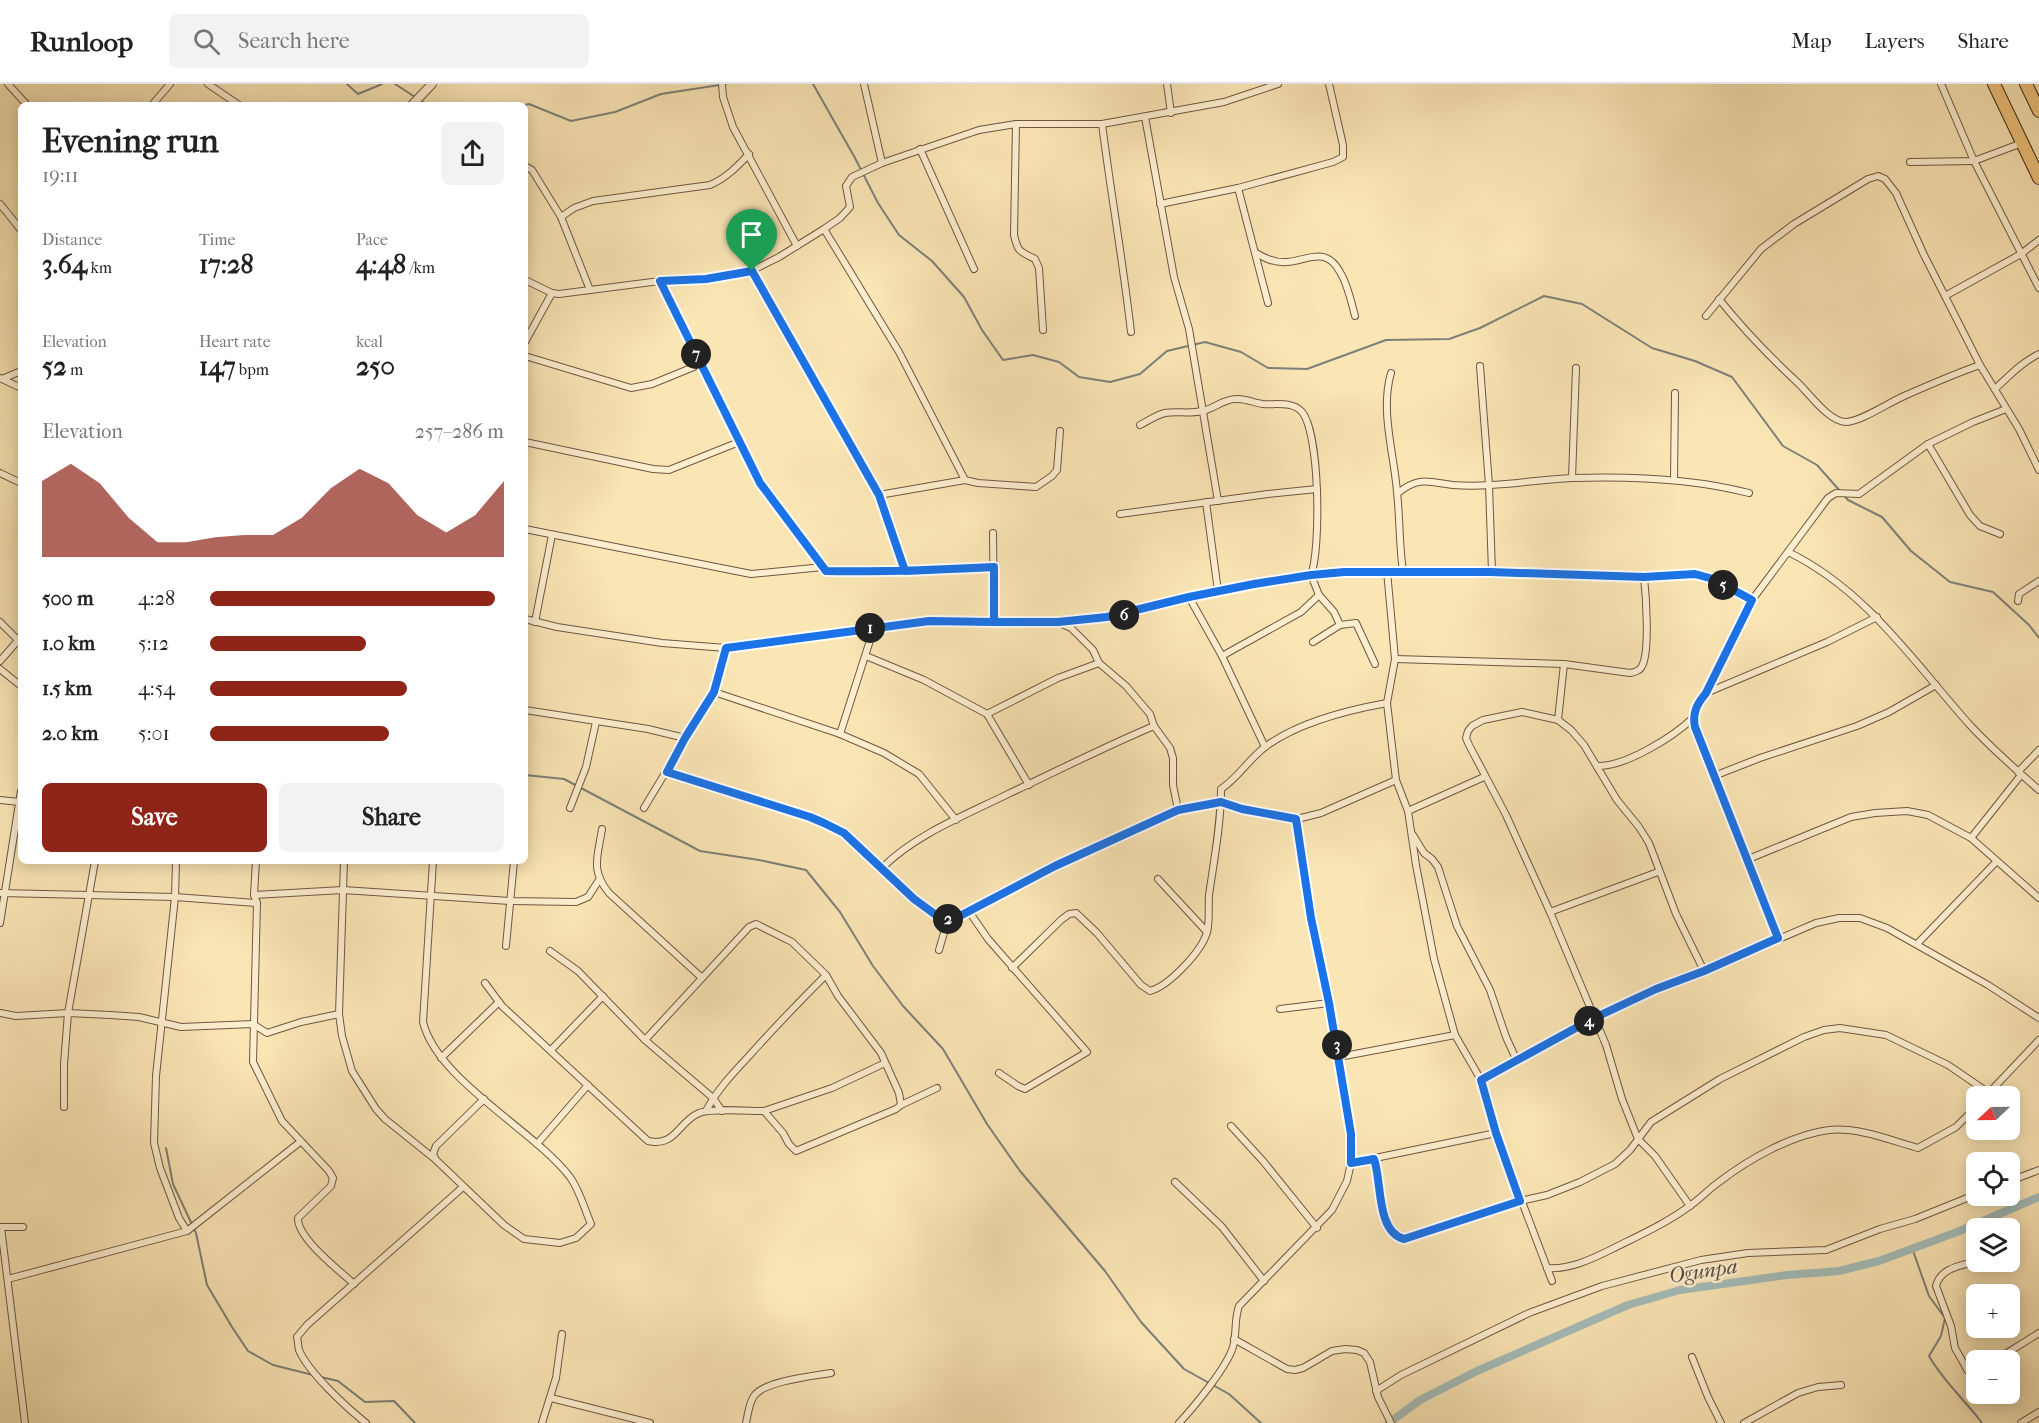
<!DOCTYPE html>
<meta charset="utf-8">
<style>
body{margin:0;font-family:"IM FELL French Canon",serif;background:#f2f2f2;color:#222;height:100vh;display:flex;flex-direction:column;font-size:22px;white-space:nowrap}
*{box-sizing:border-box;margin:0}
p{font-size:20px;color:#767676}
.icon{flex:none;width:33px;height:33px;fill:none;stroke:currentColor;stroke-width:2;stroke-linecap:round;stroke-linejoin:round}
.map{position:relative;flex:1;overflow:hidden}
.sheet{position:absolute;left:18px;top:18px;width:510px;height:762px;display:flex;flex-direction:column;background:#fff;border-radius:9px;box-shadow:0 3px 15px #0003}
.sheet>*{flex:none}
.needle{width:39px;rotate:248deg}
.tools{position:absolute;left:1966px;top:1002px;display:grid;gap:12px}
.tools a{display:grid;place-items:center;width:54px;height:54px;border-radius:9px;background:#fff;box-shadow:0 3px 15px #0003;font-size:30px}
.pin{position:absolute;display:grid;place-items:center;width:51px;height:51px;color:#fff;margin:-62px -26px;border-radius:50% 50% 50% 0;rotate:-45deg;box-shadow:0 0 6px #0007}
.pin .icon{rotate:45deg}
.km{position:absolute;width:30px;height:30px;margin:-15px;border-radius:50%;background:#222;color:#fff;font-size:16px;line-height:30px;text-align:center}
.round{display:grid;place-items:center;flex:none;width:63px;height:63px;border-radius:9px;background:#f2f2f2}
.overview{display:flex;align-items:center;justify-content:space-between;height:102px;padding:0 24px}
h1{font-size:33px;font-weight:700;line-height:45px}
.metrics{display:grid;grid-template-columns:repeat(3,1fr);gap:9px;height:102px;padding:6px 24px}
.metrics div{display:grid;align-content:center}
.metrics b{font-size:26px;font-weight:700}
.metrics small{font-size:16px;font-weight:400}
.metrics p{font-size:16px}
.chart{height:168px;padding:12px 24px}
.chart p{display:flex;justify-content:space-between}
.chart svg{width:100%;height:108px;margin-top:6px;fill:#8f2418;opacity:.7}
.primary-button{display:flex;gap:12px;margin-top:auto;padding:12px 24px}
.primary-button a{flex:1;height:69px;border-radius:9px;background:#8f2418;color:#fff;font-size:24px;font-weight:700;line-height:69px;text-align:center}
.primary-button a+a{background:#f2f2f2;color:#222}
ul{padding:0 24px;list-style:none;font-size:20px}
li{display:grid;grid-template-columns:96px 72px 1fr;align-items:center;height:45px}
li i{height:15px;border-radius:8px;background:#8f2418}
header{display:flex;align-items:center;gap:36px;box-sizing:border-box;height:84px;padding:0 30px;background:#fff;border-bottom:2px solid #e0e0e0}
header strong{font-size:28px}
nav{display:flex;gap:33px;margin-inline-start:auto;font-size:21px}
.search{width:420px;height:54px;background:#f2f2f2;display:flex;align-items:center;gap:15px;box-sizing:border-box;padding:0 21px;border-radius:9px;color:#767676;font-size:22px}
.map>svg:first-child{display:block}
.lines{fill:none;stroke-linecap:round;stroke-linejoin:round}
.stream{stroke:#7d807a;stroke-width:2}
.canal{stroke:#a4bcb9;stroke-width:8}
.minor-casing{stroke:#715642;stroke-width:8}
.tertiary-casing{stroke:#715642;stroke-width:10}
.motorway-casing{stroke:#43261b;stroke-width:14}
.minor{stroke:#fceecf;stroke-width:6}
.tertiary{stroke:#fceecf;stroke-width:8}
.motorway{stroke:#edc27a;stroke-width:12}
.route-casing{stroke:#fff;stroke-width:12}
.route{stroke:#1a73e8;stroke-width:8}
.labels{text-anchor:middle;stroke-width:5;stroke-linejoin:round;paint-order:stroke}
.water-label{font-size:21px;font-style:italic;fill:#5b4c42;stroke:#fceecf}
</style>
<header>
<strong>Runloop</strong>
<div class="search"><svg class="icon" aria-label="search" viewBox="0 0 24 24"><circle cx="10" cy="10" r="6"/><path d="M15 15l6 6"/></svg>Search here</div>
<nav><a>Map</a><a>Layers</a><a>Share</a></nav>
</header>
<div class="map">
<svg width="2039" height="1339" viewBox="0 0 2039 1339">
<rect width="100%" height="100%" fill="#fae5b5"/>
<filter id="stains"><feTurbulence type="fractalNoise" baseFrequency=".00333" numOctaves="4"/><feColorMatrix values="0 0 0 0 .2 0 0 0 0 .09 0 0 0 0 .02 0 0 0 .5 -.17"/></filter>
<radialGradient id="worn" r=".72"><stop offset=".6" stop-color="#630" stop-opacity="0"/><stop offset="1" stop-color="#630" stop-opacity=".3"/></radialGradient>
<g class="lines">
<!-- stream -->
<g class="stream">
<path d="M 347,0 L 358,10 L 382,0"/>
<path d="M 395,0 L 415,13"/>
<path d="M 813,0 L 855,74 L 878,119 L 899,151 L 932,177 L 964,213 L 982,246 L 1003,276 L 1033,271 L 1059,278 L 1079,293 L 1110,298 L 1140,290 L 1167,267 L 1205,258 L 1241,268 L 1268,284 L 1307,285 L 1386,256 L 1449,255 L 1480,244 L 1544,212 L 1582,220 L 1652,264 L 1695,277 L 1732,293 L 1783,362 L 1817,381 L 1848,416 L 1882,433 L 1911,467 L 1950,498 L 1993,508 L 2029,541 L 2039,554"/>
<path d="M 420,16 L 428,21"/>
<path d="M 525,21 L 529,20 L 571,37 L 615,28 L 661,10 L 726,0"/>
<path d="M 525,691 L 564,695 L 700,767 L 759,776 L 806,786 L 840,828 L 873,882 L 903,922 L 943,965 L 987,1040 L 1020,1087 L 1105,1187 L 1141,1238 L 1184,1285 L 1229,1310 L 1261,1339"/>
<path d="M 166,1064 L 173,1100 L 196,1149 L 207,1201 L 232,1243 L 248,1267 L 273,1281 L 313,1291"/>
<path d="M 1912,1164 L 1929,1212 L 1945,1234 L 1941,1252 L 1929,1272 C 1943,1297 1965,1316 1982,1339"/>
<path d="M 321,1293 L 338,1297 L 365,1318 L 394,1317 L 415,1339"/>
</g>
<!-- canal -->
<path class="canal" d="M 1389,1339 L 1420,1316 L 1477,1287 L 1628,1221 L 1680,1206 L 1787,1191 L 1839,1187 L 1879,1177 L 1957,1148 L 2039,1113"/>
<defs>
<g id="minor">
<path d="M 8,0 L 27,21"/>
<path d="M 208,0 L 239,21"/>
<path d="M 722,0 L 723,13 L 733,43 L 797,162"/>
<path d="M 864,0 L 882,79"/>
<path d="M 1167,0 L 1171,29"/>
<path d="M 1941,0 L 1974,77 L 2039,204"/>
<path d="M 152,21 L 170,0"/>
<path d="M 1145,33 L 1174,193 L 1189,245 L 1218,417"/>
<path d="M 1016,40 L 1014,151 C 1018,168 1019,167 1035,175 L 1039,184 L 1043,246"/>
<path d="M 1102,40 C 1111,110 1123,178 1131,248"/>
<path d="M 920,65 L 974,185"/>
<path d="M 1910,78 L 1974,77 L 2022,59"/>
<path d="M 525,82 L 532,86 L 561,133 L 590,206"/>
<path d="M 1238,104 L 1268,219"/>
<path d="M 0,120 L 21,146"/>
<path d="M 1160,120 L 1238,104 L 1333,78 L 1343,73 L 1343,61 L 1329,0"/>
<path d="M 561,133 L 574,124 L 593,117 L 710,101 C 726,94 737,83 749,70"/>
<path d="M 824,145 L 899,268 L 965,396"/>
<path d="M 1256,169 C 1266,175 1275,179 1287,178 C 1309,176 1326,162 1340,188 C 1348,201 1351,217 1355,232"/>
<path d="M 751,187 L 879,411 L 905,487"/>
<path d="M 525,196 L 552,209 L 559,210 L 660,197 L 706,195 L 751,187 L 779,173 L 824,145 L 840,134 L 850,123 L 846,102 L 852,93 L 882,79 L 979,46 L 1016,40 L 1102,40 L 1224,18 L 1278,0"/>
<path d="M 660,197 L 760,399 L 823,483"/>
<path d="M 1945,212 L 2021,170 L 2039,156"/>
<path d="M 1719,215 C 1743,245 1769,272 1797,298 C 1809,309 1829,338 1846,338 C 1862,337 1888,319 1904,312 C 1929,301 1954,290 1980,281"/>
<path d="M 1706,232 L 1761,165 L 1794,140 L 1868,95 L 1878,92 L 1885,95 L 1896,109 L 1924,171 L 1980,281 L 2019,345 L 2039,386"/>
<path d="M 525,258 L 552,209"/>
<path d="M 525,272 L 631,304 L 652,300 L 701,280"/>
<path d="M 1480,282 L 1489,401 L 1492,488"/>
<path d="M 1391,289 C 1380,327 1394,369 1397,408 C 1400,434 1399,461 1403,487"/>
<path d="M 0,294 L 2,295 L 21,287"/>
<path d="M 2,295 L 21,304"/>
<path d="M 1995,305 C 2009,292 2022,278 2039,270"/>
<path d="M 1140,341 C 1148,337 1156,331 1165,329 C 1177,327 1190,330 1202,327 C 1214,325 1223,315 1236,315 C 1245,314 1254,319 1263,320 C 1275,321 1293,317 1302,328 C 1320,350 1321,465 1311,491 L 1319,511 L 1334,528 L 1340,541 L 1356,539 L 1375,580"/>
<path d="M 525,358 L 653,385 L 669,386 L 739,358"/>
<path d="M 1928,360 L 1970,431 L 1980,442 L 2000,450"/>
<path d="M 0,389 L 21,399"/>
<path d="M 1572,394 L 1576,284"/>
<path d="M 1674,395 L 1675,309"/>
<path d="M 1398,409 C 1419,392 1428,398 1453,401 C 1465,402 1478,402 1490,401 C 1517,400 1544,395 1572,394 C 1631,392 1691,394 1749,409"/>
<path d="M 879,411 L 965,396 L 978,399 L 1036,403 L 1052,392 L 1057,386 L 1060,347"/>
<path d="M 1206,418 L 1218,507"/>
<path d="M 1120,430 L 1268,410 L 1317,405"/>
<path d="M 525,445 L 751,490 L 823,483 L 826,487 L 866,488 L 994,483"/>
<path d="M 993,449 L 994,538"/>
<path d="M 1788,468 C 1865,505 1913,577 1969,640 C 1990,663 2015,685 2039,706"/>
<path d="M 1387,487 L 1492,488 L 1613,493 L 1653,493 L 1695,490 L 1713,496 L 1752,516"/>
<path d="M 1189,513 L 1222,572 L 1265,663"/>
<path d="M 2018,517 L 2019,510 L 2039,497"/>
<path d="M 525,535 L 557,543 L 662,559 L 726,564 L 929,537 L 1058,538 L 1107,533 L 1123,531 L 1189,513 L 1311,491 L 1387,487 L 1395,575 L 1387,619 L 1396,696 L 1321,729 L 1297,735 L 1311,834 L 1329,919 L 1351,1050 L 1351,1079 L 1347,1097 L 1332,1126 L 1239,1222 C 1234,1236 1237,1249 1233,1263 C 1227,1283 1194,1323 1179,1339"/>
<path d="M 0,538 L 17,555"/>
<path d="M 535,538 L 552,451"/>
<path d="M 1060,539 L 1071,544 L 1093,566 L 1099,579 L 1126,602 L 1150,630 L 1154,642 L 1170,664 L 1173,674 L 1173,701 L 1178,726"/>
<path d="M 1313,558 L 1340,541"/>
<path d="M 866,572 L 924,596 L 987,630 L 1029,701"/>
<path d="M 1222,572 L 1301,528 L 1319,511"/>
<path d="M 1395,575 L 1564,580 L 1630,589 C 1635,588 1640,587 1642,582 C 1650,568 1646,511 1644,493"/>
<path d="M 0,577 L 21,553"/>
<path d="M 0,585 L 21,602"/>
<path d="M 714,608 L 840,650 L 884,669 L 919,690 L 956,736"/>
<path d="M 1706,609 L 1827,558 L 1877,533"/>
<path d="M 525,626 L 648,645 L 685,654"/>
<path d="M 987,630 L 1058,594 L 1099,579"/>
<path d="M 1558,636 L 1564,580"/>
<path d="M 840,650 L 874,544"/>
<path d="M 1597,682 C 1625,683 1673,653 1693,634"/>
<path d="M 667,688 L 810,733 L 824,739 L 844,749 L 914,815 L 936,831 L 948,835 L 956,834 L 1002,808 L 1055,782 L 1178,726 L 1221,718 L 1242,725 L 1297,735"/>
<path d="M 2018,688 L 2039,666"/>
<path d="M 1714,692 L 1760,674 L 1857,642 L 1889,628 L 1936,601"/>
<path d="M 1396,696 L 1408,727 L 1416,781 L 1434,875 L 1455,951 L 1481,996 L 1496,1049 L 1552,1197"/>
<path d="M 0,716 L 20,718"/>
<path d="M 570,724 L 586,683 L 596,638"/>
<path d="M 644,724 L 714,608 L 726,564"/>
<path d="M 1408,727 L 1484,693"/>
<path d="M 602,745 C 598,772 590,786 609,809 L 701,893"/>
<path d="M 1413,751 L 1424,769 L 1432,775 L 1438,783 L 1457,842 L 1490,906 L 1506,953 L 1517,977"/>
<path d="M 1971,754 L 2021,691"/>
<path d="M 1746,776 L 1851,733 L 1875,729 L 1907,727 L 1928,731 L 1971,754 L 2039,814"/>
<path d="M 176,777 L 175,813 L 156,992 L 154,1059 L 160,1084 L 179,1134 L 187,1147"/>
<path d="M 256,777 L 254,811 L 257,819 L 253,978 L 282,1037 L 329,1087 L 333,1094 L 331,1102 L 298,1134 C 297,1154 339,1186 354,1200"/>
<path d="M 344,777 L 339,930 L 342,952 L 352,987 L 376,1025 L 385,1035 L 436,1076 L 504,1141 L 524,1155 L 560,1159 L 576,1154 L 591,1140 C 584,1124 580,1107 570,1093 C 533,1045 437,996 423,938 L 433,777"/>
<path d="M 882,784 C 916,750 966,731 1008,710 C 1057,687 1104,663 1154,642"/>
<path d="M 1158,795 L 1207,848"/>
<path d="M 0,809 L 175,813 L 257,819"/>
<path d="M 254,811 L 343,806 L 510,817 L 576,818 L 588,813 L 599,796"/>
<path d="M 968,826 L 988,855 L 1087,968 L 1025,1005 L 1018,1002 L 999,989"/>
<path d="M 1550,828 L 1658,788"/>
<path d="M 0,839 L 21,707"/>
<path d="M 1778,854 L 1695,643 L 1694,629 L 1752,516 L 1828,414 L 1836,409 L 1859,410 L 1928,360 L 1973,338 L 2006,325"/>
<path d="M 1917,860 L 1996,778"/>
<path d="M 506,862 L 514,777"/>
<path d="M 939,866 L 948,835"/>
<path d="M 550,867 L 578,887 L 645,956 L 713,1014 L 722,1027"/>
<path d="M 1012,884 L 1061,836 L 1069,830 L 1076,829 L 1097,849 L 1141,901 L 1150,907 C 1169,902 1202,867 1207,848 C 1210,837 1208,823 1209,811 C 1214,776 1221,740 1221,705 C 1238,694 1248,676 1265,663 C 1297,639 1348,626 1387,619"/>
<path d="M 485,899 L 502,922 L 648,1057 C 676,1063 678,1038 699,1029 C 710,1024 749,1027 764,1027 L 783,1049 L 789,1060 L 796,1067 L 896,1025 L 901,1021 L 899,1009 L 881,969 L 838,912 L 826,891 L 792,858 L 756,840 L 749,843 L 645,956"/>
<path d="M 1280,925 L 1329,919"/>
<path d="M 0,929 L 16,932 L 68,929 L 110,931 L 139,933 L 181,943 L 253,940 L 267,949 L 301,938 L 339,930"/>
<path d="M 551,966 L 603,912"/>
<path d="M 1339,973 L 1455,951"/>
<path d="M 441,974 L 499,918"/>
<path d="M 1481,996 L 1594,935 L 1656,905 L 1704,887 L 1816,839 L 1839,834 L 1860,834 L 1887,844 L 1988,901 L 2039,934"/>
<path d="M 1986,1012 L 2039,956"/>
<path d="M 901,1021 L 937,1004"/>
<path d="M 64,1023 L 64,980 L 68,929 L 95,777"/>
<path d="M 706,1027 C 717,1006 733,989 749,972 C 774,944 800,917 826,891"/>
<path d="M 764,1027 L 832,1004 L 885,979"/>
<path d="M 1231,1042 L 1263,1077 L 1317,1144"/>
<path d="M 537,1060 L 588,1001"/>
<path d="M 435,1074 L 433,1070 L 436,1062 L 484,1015"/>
<path d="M 1374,1075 C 1382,1097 1376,1148 1404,1155 L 1520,1117 L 1547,1111 L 1580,1098 L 1615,1080 L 1630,1066 L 1651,1038 L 1720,995 L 1804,953 L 1824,946 L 1840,944 L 1886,951 L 1948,981 L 1989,1009"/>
<path d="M 1351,1079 L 1496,1049"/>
<path d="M 2010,1097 L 2039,1086"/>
<path d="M 1175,1098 L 1222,1143 L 1264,1197"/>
<path d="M 1690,1122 L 1655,1072 L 1638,1055 L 1622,1015 L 1606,961 L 1550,828 L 1506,731 L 1469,661 L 1466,654 L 1468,647 L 1472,642 L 1483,636 L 1522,628 L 1558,636 L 1571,646 L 1584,661 L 1617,716 L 1639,743 L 1649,759 L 1676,830 L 1704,887"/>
<path d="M 23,1143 L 1,1143 L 25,1339"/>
<path d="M 1977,1177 C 1961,1182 1941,1183 1936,1202 L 1951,1242 L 1955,1264 L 1968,1287 L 1977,1288"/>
<path d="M 1547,1184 C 1569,1186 1592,1175 1612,1165 C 1638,1152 1667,1139 1691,1121 C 1701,1114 1709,1105 1719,1098 C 1749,1075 1791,1051 1829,1046 C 1858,1043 1890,1056 1918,1064 L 1956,1043 L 1977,1022"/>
<path d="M 8,1195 L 187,1147 L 300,1058"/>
<path d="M 1234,1255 L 1287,1285 L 1295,1286 L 1303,1284 L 1332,1267 L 1345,1265 L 1357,1266 L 1364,1269 L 1370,1278 L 1378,1313 L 1391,1339"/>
<path d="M 1692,1273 L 1708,1313 L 1721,1339"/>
<path d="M 2000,1276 L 2007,1269 L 2039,1249"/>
<path d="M 1376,1307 L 1401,1291 L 1529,1229 L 1602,1202 L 1701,1176 L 1748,1169 L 1826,1166 L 1880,1145 L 1915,1135 L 1977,1110"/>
<path d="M 551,1314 L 650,1339"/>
<path d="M 366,1339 C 347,1324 308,1288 299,1266 C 298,1262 298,1257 297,1253 L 307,1241 L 463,1103"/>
<path d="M 542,1339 L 556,1294 L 562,1250"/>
<path d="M 746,1339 C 748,1330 749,1319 754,1312 C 764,1297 814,1292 831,1289"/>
<path d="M 1744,1339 L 1798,1309 L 1818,1303 L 1841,1301"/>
<path d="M 2021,1339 L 2039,1328"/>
</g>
<path id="tertiary" d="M 412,21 L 432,0"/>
<g id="motorway">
<path d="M 1994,0 L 2039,94"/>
<path d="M 2026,0 L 2039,27"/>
</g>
</defs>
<!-- minor casing -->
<use href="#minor" class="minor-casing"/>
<!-- tertiary casing -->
<use href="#tertiary" class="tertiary-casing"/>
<!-- motorway casing -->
<use href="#motorway" class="motorway-casing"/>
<!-- minor -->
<use href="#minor" class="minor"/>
<!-- tertiary -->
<use href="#tertiary" class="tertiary"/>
<!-- motorway -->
<use href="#motorway" class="motorway"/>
</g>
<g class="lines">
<defs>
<path id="route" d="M 752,187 L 879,411 L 905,487 L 994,483 L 994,538 L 929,537 L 726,564 L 714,608 L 685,654 L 667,688 L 810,733 L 824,739 L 844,749 L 914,815 L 936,831 L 948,836 L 956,834 L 1055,782 L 1178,726 L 1221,718 L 1242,725 L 1296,735 L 1311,834 L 1329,919 L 1351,1050 L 1351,1079 L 1374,1075 C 1382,1097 1376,1148 1404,1155 L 1520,1117 L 1496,1049 L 1481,996 L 1594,934 L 1656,905 L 1704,887 L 1778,854 L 1695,643 C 1692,629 1697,620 1706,609 L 1752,516 L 1713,495 L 1695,490 L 1644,493 L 1491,488 L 1344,488 L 1311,491 L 1254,500 L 1189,513 L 1107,533 L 1058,538 L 994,538 L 994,483 C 938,486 882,488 826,487 L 760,399 L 660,197 L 706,195 L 752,187"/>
</defs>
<!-- route casing -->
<use href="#route" class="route-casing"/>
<!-- route -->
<use href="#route" class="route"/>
</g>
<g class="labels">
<!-- water labels -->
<g class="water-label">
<text transform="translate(1703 1187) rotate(-9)" y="7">Ogunpa</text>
</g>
</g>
<rect width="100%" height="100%" filter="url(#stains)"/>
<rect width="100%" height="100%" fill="url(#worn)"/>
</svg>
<div class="tools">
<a><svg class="needle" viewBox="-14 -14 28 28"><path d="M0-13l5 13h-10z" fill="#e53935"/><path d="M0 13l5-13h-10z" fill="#767676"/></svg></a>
<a><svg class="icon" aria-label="locate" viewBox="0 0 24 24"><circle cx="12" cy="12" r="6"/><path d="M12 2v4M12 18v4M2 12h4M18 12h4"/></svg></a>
<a><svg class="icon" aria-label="layers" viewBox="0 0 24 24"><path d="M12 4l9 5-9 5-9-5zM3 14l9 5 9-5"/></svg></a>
<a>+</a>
<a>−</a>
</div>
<div class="pin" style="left:752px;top:187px;background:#1e9e55"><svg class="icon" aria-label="arrive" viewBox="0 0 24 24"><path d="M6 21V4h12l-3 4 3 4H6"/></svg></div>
<b class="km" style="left:870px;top:544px">1</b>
<b class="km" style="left:948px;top:835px">2</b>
<b class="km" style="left:1337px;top:961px">3</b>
<b class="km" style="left:1589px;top:937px">4</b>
<b class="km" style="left:1723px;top:501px">5</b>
<b class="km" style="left:1124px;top:531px">6</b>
<b class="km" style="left:696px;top:270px">7</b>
<section class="sheet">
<div class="overview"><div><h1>Evening run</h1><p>19:11</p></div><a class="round"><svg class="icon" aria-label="share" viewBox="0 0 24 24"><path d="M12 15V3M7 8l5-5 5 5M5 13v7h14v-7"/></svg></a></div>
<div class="metrics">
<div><p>Distance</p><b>3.64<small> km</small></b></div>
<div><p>Time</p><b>17:28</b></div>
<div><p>Pace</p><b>4:48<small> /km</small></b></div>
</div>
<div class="metrics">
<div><p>Elevation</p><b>52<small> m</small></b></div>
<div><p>Heart rate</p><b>147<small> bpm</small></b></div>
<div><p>kcal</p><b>250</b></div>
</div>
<div class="chart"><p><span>Elevation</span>257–286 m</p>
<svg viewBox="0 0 160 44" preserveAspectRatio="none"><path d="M0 44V13L10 6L20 14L30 28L40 38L50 38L60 36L70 35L80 35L90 28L100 16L110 8L120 14L130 27L140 34L150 27L160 13V44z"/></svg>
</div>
<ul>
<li><b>500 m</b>4:28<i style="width:97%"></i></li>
<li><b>1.0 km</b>5:12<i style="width:53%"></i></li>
<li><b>1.5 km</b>4:54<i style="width:67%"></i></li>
<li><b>2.0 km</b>5:01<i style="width:61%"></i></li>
</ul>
<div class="primary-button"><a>Save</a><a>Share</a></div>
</section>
</div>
